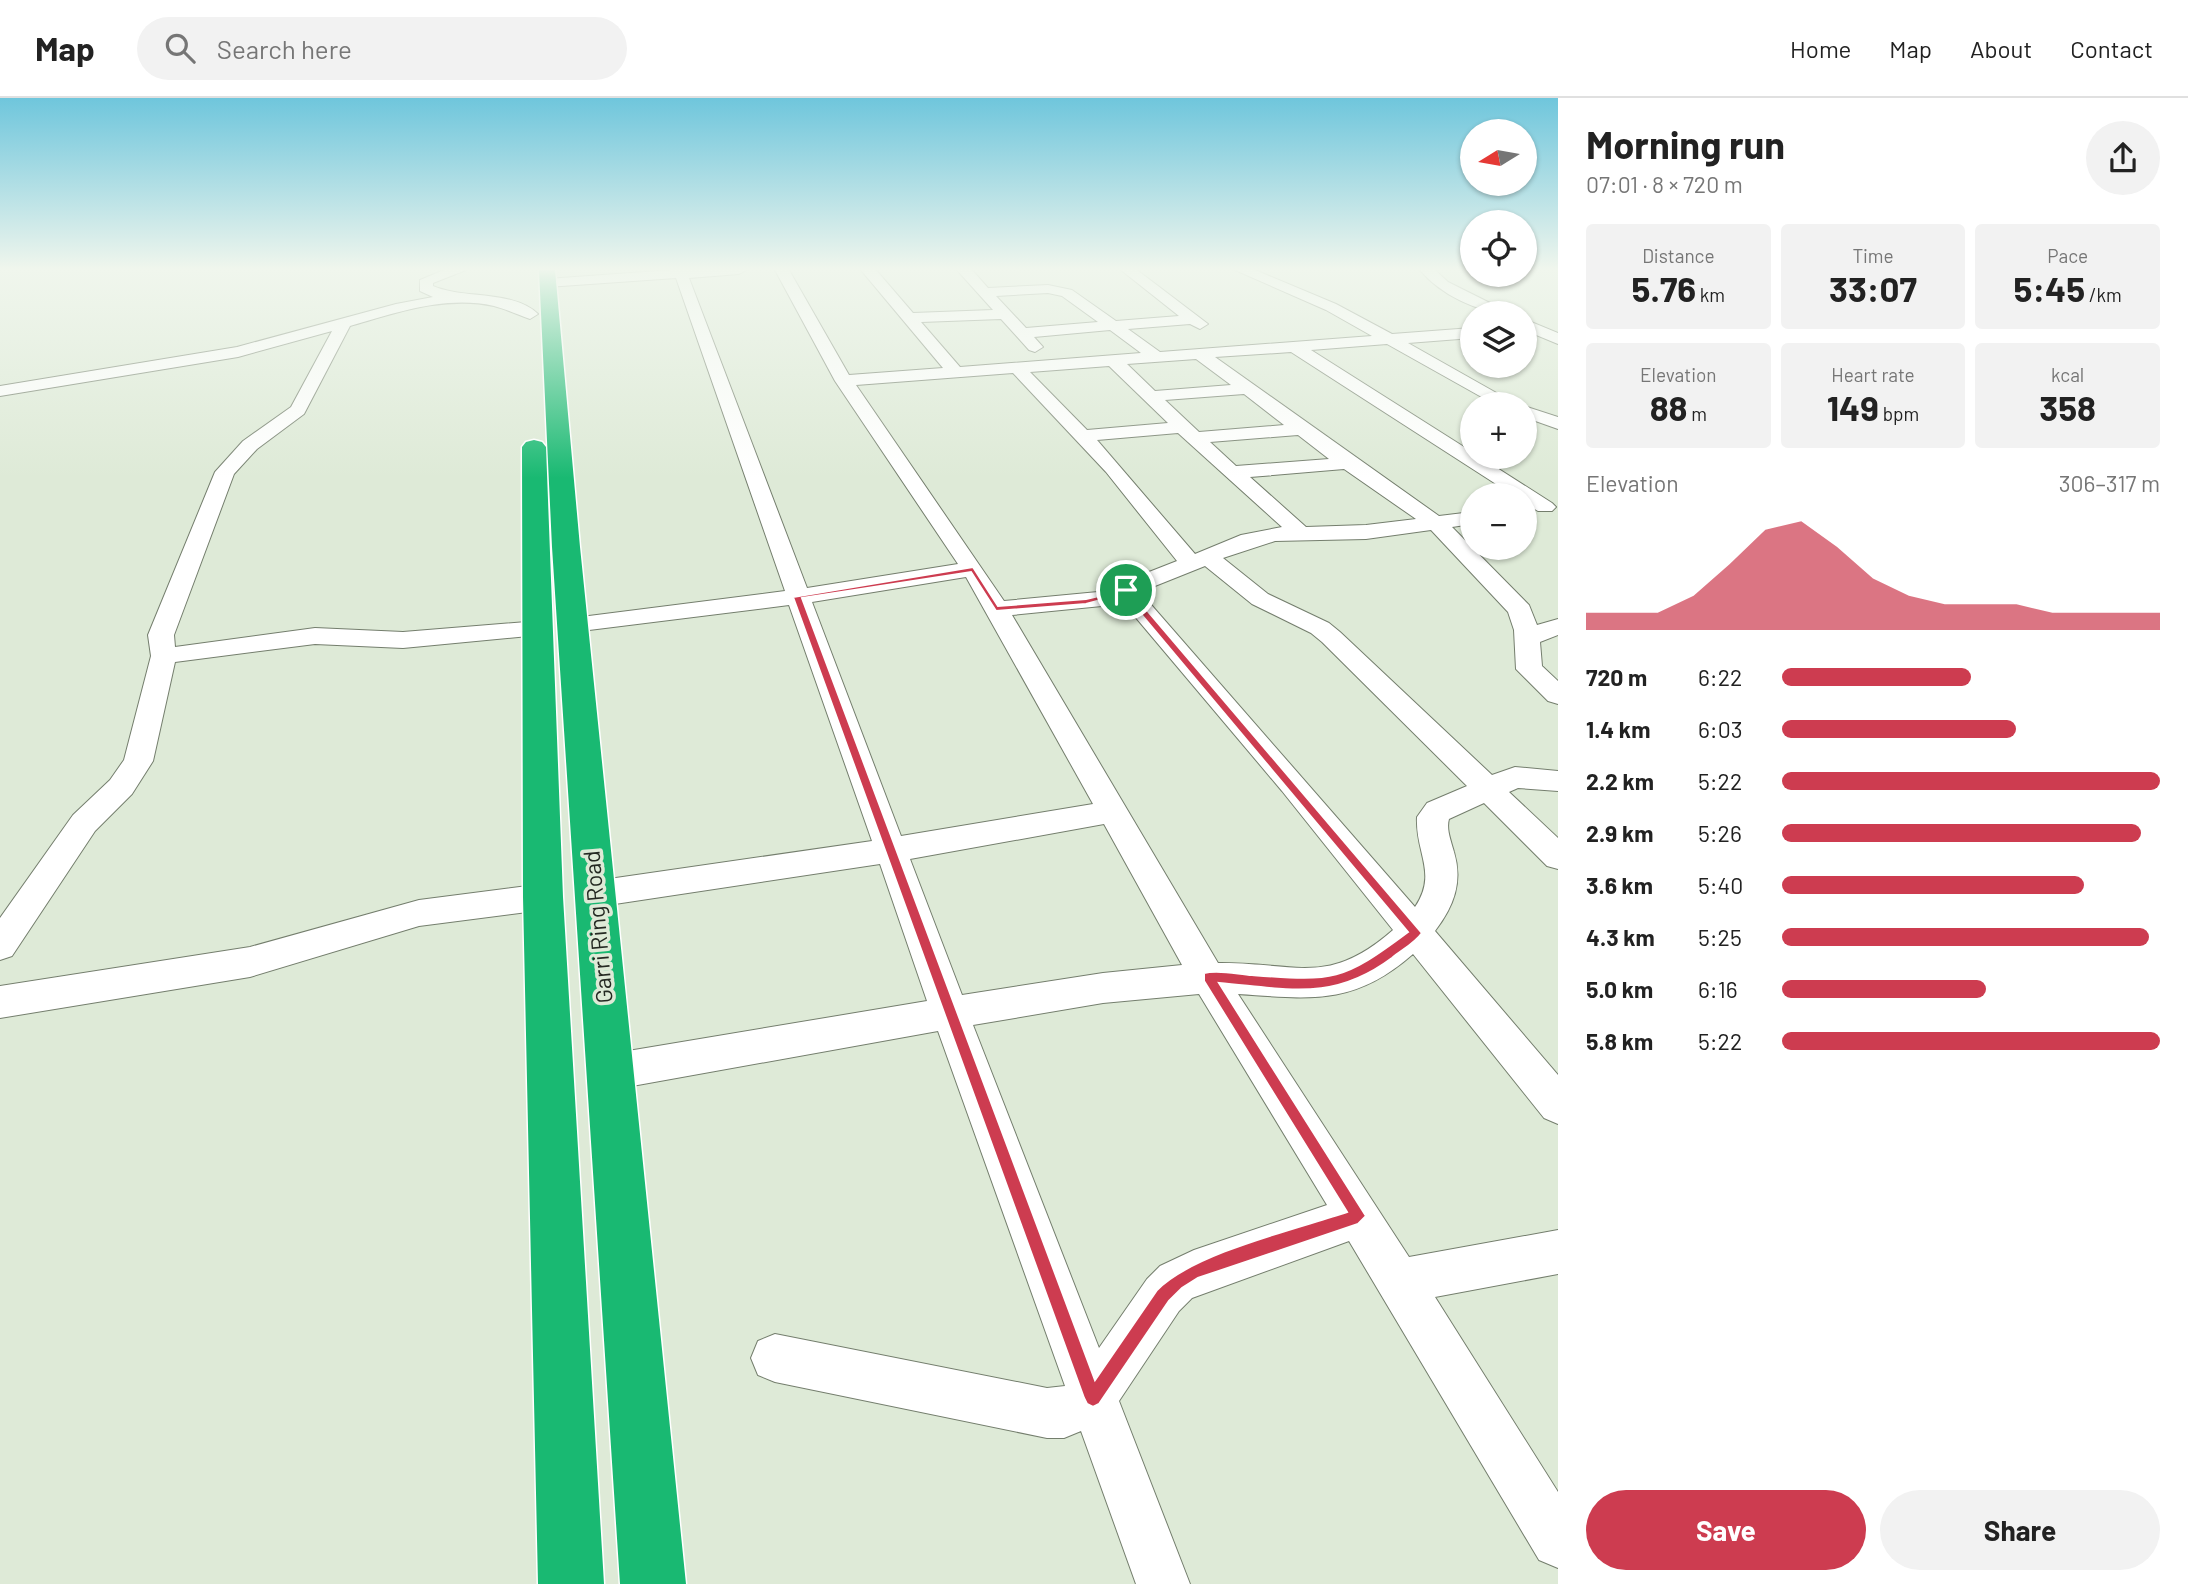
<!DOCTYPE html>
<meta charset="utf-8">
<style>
body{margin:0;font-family:Barlow,sans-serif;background:#f2f2f2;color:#222;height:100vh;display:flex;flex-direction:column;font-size:26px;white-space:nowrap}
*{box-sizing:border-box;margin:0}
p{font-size:23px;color:#767676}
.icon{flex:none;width:38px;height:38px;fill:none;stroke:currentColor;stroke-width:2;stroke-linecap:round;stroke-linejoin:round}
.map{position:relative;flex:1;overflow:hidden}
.panel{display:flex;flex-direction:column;background:#fff;width:630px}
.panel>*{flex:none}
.needle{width:46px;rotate:259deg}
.controls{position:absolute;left:1460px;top:21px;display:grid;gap:14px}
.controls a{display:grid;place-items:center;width:77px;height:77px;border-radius:50%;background:#fff;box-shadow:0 2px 5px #0004;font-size:35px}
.pin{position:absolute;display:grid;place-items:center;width:60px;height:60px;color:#fff;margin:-30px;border:4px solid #fff;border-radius:50%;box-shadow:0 2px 7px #0007}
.round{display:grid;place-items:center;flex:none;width:74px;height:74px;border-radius:37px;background:#f2f2f2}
.headline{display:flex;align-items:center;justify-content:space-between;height:119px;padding:0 28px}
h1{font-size:38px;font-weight:700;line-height:52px}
.stats{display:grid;grid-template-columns:repeat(3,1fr);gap:10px;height:119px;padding:7px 28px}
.stats div{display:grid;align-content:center;border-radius:7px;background:#f2f2f2;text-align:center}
.stats b{font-size:35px;font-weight:700}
.stats small{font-size:19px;font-weight:400}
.stats p{font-size:19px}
.chart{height:196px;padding:14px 28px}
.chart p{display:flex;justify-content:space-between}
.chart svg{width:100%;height:126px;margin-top:7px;fill:#cd3c50;opacity:.7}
.action{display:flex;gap:14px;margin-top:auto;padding:14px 28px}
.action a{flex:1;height:80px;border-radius:42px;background:#cd3c50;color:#fff;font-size:28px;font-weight:700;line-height:80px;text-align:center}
.action a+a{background:#f2f2f2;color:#222}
ul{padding:0 28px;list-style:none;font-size:23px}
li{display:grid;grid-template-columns:112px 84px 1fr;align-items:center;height:52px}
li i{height:18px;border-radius:9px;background:#cd3c50}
header{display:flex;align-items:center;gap:42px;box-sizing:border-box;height:98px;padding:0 35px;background:#fff;border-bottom:2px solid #e0e0e0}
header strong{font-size:33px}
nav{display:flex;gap:38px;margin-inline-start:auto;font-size:24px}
.search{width:490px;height:63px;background:#f2f2f2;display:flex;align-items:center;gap:18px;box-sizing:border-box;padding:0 24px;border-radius:38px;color:#767676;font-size:26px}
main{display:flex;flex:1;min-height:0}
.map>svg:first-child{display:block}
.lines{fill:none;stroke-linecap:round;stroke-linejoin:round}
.street-casing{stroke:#747e6d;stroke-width:2}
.highway-casing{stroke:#fff;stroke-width:3}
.street{fill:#fff;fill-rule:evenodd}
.highway{fill:#19b972;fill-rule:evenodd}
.route{fill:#cd3c50;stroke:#fff;stroke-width:2;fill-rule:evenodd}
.labels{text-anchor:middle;stroke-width:7;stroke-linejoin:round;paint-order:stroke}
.street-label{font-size:23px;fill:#242922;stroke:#deead7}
</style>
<header>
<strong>Map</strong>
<div class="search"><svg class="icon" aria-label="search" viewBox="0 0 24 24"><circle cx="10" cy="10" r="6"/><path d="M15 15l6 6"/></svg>Search here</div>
<nav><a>Home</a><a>Map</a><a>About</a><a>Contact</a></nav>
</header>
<main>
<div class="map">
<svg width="1558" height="1486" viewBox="0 0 1558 1486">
<rect width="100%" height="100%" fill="#deead7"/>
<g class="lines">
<defs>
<g id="street">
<path d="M 444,172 L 466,172 L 433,185 L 433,188 C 462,201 514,192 538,216 L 530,221 C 518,217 506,211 494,208 C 445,197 396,215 350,228 L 304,316 L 257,351 L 234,376 L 174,537 L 175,549 L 315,530 L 403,534 L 539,523 L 548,525 L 551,530 L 548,535 L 539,537 L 403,550 L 315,546 L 175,564 L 153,663 L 132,696 L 95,733 L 12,858 L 0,862 L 0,820 L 73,717 L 110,682 L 124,662 L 151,558 L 148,537 L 215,374 L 243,343 L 291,309 L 332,233 L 238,259 L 0,298 L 0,288 L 237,249 L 396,206 L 433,199 L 420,193 L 420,182 Z"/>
<path d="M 672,172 L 746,172 L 739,176 L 689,180 L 807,490 L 958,466 L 835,283 L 775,172 L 789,172 L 849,277 L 943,270 L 861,172 L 876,172 L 913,215 L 993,212 L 957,172 L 972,172 L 988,190 L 1048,187 L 1072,192 L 1116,223 L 1179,218 L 1121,172 L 1137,172 L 1208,226 L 1200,231 L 1190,226 L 1128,231 L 1160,254 L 1372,238 L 1326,212 L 1235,172 L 1255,172 L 1336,206 L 1392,236 L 1472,230 L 1472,240 L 1408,245 L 1516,306 L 1494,306 L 1387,246 L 1311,252 L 1472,354 L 1472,359 L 1480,359 L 1552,405 L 1556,409 L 1552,413 L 1538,413 L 1524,405 L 1524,397 L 1513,397 L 1291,254 L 1215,259 L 1439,418 L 1472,414 L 1472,426 L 1452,429 L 1529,507 L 1537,527 L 1558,521 L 1558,537 L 1540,544 L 1542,568 L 1558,583 L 1558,606 L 1548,603 L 1516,571 L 1514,532 L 1508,514 L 1431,432 L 1366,441 L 1275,443 L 1223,460 L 1268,496 L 1329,525 L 1340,534 L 1492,677 L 1515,669 L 1558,673 L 1558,693 L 1518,690 L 1509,694 L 1558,740 L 1558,771 L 1547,768 L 1484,705 L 1449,721 C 1446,731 1451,743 1454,754 C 1463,784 1454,808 1435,833 L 1558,977 L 1558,1026 L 1544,1020 L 1413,856 C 1354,908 1311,901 1238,896 L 1409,1159 L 1558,1132 L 1558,1176 L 1435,1199 L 1558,1394 L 1558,1470 L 1539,1462 L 1349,1143 L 1192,1200 L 1179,1213 L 1119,1303 L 1190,1486 L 1136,1486 L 1081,1333 L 1064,1340 L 1047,1340 L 775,1284 L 758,1277 L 751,1260 L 758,1243 L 775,1236 L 1047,1290 L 1065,1288 L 938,933 L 610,992 L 596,986 L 591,974 L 596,962 L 610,956 L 927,903 L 880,766 L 595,809 L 583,805 L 578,796 L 583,787 L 595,783 L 872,743 L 789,507 L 573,534 L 564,532 L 561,527 L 564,522 L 573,520 L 785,493 L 676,180 L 547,189 L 540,185 L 547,181 ZM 1048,195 L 1062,198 L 1098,224 L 1026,230 L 996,198 ZM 1001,221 L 1029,252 L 1035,254 L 1043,249 L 1034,239 L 1110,232 L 1141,255 L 960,269 L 921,224 ZM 1196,261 L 1231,287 L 1155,293 L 1127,266 ZM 1109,268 L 1168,325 L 1087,332 L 1030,274 ZM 1013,275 L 1106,374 L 1177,463 L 1098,494 L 1004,503 L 856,287 ZM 1244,296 L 1284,327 L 1199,334 L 1165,302 ZM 1178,335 L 1282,429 L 1241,437 L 1195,456 L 1097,342 ZM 1298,337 L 1329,361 L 1236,368 L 1210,344 ZM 1344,371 L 1416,421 L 1366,427 L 1306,429 L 1250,379 ZM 1205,468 L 1252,506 L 1311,535 L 1322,544 L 1467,688 L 1427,705 L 1417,719 C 1415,755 1438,775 1415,809 L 1140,494 ZM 966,479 L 1093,706 L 901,738 L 812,504 ZM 1121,502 L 1282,693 L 1393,832 C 1327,890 1296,864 1218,865 L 1012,517 L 1102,508 ZM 1104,726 L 1182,867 L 1103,875 L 962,897 L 910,761 ZM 1199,896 L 1327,1107 L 1194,1152 L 1160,1168 L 1147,1181 L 1099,1250 L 973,927 L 1103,905 Z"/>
<path d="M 1420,172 L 1435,172 L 1448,184 L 1510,215 C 1479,216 1440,196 1420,172 Z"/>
<path d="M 1524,221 L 1558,235 L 1558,246 L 1524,232 Z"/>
<path d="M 1524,308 L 1558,319 L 1558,331 L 1524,319 Z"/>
<path d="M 543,786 L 555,790 L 560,799 L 555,808 L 543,812 L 419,828 L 250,879 L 0,920 L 0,888 L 250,849 L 419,802 Z"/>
</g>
<g id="highway">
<path d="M 539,172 L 555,172 L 580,449 L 686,1486 L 620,1486 L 552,449 Z"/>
<path d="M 534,342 L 542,344 L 546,349 L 563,799 L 604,1486 L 538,1486 L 523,799 L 522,349 L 526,344 Z"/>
</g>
</defs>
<!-- street casing -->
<use href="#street" class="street-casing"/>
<!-- highway casing -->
<use href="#highway" class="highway-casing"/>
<!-- street -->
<use href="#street" class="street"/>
<!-- highway -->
<use href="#highway" class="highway"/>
</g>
<!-- sky -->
<linearGradient id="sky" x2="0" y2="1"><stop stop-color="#6fc6dc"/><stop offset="0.45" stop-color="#f0f6ed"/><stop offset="1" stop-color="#f0f6ed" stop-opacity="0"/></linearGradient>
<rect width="1558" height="380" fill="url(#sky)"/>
<!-- route -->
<path class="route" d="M 973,469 L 998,508 L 1086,501 L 1129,491 L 1422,835 C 1415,845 1402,852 1392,860 C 1333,904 1289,891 1219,885 L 1366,1118 L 1358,1126 L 1198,1180 L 1182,1190 L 1169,1203 L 1099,1306 L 1093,1309 L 1087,1306 L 1084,1300 L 793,499 ZM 971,474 L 996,513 L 1086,506 L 1124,496 L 1408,834 C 1341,884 1334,883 1252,877 C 1237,876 1218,871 1204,875 L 1204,883 L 1347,1114 C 1296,1131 1193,1155 1157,1192 L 1095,1282 L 802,500 Z"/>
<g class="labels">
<!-- street labels -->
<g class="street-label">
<text transform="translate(598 829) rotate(-95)" y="8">Garri Ring Road</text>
</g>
</g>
</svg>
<div class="controls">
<a><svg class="needle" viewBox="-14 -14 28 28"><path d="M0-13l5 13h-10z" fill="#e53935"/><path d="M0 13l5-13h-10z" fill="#767676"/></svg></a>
<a><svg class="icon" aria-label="locate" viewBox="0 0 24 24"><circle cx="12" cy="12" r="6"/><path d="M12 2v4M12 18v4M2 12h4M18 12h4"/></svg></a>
<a><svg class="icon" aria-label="layers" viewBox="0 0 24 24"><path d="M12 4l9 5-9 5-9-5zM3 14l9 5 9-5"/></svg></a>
<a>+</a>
<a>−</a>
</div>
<div class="pin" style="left:1126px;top:492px;background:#1e9e55"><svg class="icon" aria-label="arrive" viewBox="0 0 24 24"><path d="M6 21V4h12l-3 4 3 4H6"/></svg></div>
</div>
<section class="panel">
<div class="headline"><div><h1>Morning run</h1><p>07:01 · 8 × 720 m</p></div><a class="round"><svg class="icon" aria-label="share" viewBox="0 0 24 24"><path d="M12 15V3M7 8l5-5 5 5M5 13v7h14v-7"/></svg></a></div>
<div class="stats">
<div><p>Distance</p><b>5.76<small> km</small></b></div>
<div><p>Time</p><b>33:07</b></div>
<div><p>Pace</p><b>5:45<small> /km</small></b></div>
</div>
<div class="stats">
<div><p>Elevation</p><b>88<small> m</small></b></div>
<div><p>Heart rate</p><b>149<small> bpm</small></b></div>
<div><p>kcal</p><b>358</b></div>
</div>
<div class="chart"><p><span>Elevation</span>306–317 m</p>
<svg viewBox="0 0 160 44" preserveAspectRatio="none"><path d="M0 44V38L10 38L20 38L30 32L40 21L50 9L60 6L70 15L80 26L90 32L100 35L110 35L120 35L130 38L140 38L150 38L160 38V44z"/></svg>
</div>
<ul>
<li><b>720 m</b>6:22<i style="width:50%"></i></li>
<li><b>1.4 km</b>6:03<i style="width:62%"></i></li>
<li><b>2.2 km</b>5:22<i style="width:100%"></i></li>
<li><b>2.9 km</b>5:26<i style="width:95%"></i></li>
<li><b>3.6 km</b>5:40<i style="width:80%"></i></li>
<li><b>4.3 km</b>5:25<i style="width:97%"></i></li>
<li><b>5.0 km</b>6:16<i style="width:54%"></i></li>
<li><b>5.8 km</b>5:22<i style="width:100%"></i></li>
</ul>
<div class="action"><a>Save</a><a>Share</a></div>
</section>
</main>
